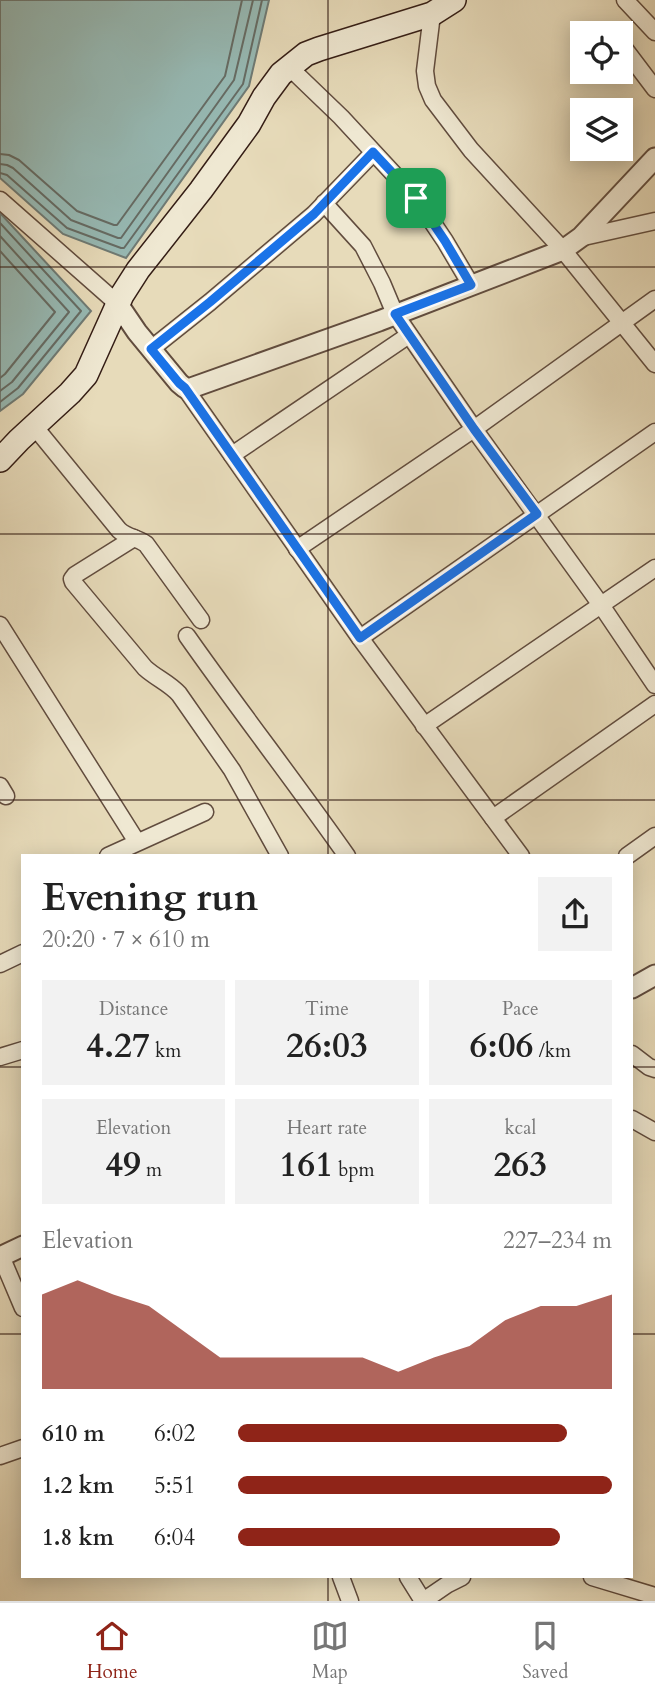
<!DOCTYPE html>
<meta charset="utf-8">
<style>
body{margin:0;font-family:Cardo,serif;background:#f2f2f2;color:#222;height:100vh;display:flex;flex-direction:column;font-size:26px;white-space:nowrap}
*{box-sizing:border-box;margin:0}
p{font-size:23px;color:#767676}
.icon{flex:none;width:38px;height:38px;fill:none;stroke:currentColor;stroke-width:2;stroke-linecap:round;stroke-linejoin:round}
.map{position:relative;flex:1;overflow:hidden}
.drawer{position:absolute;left:21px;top:854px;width:612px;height:724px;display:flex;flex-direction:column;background:#fff;border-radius:0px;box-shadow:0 4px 18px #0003}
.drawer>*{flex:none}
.buttons{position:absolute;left:570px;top:21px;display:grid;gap:14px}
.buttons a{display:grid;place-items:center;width:63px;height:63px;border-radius:0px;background:#fff;box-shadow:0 4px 18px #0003;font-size:35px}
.pin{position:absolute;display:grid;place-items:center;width:60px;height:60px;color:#fff;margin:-30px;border-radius:14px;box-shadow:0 4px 10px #0006}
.round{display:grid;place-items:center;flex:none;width:74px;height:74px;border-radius:0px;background:#f2f2f2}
.head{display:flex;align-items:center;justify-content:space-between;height:119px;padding:0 21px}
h1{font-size:38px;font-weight:700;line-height:52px}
.stats{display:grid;grid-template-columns:repeat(3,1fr);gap:10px;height:119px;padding:7px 21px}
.stats div{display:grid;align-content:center;border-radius:0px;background:#f2f2f2;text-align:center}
.stats b{font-size:35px;font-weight:700}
.stats small{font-size:19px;font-weight:400}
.stats p{font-size:19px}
.chart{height:196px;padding:14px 21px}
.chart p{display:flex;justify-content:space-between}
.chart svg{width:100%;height:126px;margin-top:7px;fill:#8f2418;opacity:.7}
ul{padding:0 21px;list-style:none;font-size:23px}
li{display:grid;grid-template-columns:112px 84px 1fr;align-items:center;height:52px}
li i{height:18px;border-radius:9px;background:#8f2418}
.menu{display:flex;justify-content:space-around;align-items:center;height:98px;border-top:2px solid #e0e0e0;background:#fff;font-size:19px;color:#767676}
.menu a{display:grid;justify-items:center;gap:4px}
.menu .selected{color:#8f2418}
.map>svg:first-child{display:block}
.water{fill:#97bab5;stroke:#6f7b75;stroke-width:2}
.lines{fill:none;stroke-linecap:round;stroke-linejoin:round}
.shore{stroke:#666c65;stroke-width:2}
.minor-casing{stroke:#614c3e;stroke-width:19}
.tertiary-casing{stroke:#614c3e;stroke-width:23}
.secondary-casing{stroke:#341d15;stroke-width:26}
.minor{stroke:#efe8d2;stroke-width:16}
.tertiary{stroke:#efe8d2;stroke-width:19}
.secondary{stroke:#efe8d2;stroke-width:23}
.route-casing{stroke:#fff;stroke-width:14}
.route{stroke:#1a73e8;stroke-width:9}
.grid{fill:none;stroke:#341d15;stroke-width:2;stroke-opacity:0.55}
</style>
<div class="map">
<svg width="655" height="1601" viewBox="0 0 655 1601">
<rect width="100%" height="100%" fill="#e7dbba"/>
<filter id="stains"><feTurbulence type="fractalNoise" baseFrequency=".00286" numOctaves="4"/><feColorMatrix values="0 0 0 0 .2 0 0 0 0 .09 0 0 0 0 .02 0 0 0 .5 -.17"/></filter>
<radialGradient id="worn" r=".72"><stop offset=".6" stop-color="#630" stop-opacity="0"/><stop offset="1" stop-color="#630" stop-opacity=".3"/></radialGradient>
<!-- water -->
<g class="water">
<path d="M 0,0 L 269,0 L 249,86 L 126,258 L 63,234 L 0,178 Z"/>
<path d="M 0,213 L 91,311 L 23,394 L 0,411 Z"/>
</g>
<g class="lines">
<!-- shore -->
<g class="shore">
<path d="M 0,154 L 9,155 L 19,160 L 77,211 L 114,225 L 117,225 L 225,76 L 242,0"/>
<path d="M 0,164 L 7,165 L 13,168 L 71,220 L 118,238 L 121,238 L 234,80 L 253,0"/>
<path d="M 0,173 L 7,175 L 67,228 L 121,248 L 124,248 L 243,84 L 262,0"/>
<path d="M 0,223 L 81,311 L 18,388 L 0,402"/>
<path d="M 0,236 L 69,312 L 12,382 L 0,391"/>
<path d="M 0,251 L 55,312 L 5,374 L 0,378"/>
</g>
<defs>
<g id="minor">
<path d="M 625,0 L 655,32"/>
<path d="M 432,14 L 425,71 L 427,86 L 433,100 L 471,150 L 563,250 L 655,364"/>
<path d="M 621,44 L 655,89"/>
<path d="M 289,67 L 341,117 L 416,198 L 445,241 L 471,285"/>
<path d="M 0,200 L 118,304"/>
<path d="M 324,203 L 363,246 L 382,283 L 395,314 L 474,429 L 601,605 L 655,685"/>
<path d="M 579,238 L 655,221"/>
<path d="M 151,349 L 210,302 L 314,214 L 373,153"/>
<path d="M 185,388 L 360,638 L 521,856"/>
<path d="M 34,426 L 119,530 C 127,538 136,537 146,544 L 201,620"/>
<path d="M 232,455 L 409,335"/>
<path d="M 134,538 L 75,575 L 72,579 L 73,582 L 145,668 C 156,678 169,683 179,694 L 232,770 L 280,856"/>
<path d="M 297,549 L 474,429 L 655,299"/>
<path d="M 0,625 L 137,842"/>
<path d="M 187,636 C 239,710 295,782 347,856"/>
<path d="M 360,638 L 655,432"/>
<path d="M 424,726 L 655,568"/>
<path d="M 0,786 L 6,796"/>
<path d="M 493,818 L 655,704"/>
<path d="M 108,856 L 205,812"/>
<path d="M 627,856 L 655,836"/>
<path d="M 0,964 L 23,953"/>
<path d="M 632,1054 L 649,1067 L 655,1069"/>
<path d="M 0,1057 L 23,1050"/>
<path d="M 632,1119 L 655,1132"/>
<path d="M 1,1256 L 23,1308"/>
<path d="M 0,1456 L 23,1448"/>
<path d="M 341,1577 L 350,1601"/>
<path d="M 408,1577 L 423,1601"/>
<path d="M 592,1577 L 655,1596"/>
<path d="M 423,1601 L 448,1584 L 462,1577"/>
</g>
<g id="tertiary">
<path d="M 118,304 L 137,332 L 179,383 L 185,388 L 191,388 L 379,321 L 563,250 L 581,237 L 655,158"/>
<path d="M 632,988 L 655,975"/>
<path d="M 0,1257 L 23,1246"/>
</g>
<path id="secondary" d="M 0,460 L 19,440 L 70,393 L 86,375 L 122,295 L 138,270 L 201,190 L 249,124 L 264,97 L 281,74 L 306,54 L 319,49 L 432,14 L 454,0"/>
</defs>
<!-- minor casing -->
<use href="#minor" class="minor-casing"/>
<!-- tertiary casing -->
<use href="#tertiary" class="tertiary-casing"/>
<!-- secondary casing -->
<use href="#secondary" class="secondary-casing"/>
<!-- minor -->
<use href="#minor" class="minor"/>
<!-- tertiary -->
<use href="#tertiary" class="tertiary"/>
<!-- secondary -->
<use href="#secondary" class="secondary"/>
</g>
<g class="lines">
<defs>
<path id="route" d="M 373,152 L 416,198 L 445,241 L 471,285 L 395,314 L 474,429 L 537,514 L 360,638 L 185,388 L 179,383 L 151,349 L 210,302 L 314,214 Z"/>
</defs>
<!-- route casing -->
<use href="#route" class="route-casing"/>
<!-- route -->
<use href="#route" class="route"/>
</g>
<!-- grid -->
<path class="grid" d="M 328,0 L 328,856M 0,267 L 655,267M 0,534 L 655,534M 0,800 L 655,800M 0,1067 L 23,1067M 632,1067 L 655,1067M 0,1334 L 23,1334M 632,1334 L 655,1334M 328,1577 L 328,1601"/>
<rect width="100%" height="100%" filter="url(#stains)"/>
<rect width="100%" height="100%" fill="url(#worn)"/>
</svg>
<div class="buttons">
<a><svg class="icon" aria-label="locate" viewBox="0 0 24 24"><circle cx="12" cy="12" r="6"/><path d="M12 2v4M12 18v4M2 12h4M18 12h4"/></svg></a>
<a><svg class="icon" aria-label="layers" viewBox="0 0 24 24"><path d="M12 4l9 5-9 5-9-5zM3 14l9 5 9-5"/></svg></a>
</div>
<div class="pin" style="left:416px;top:198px;background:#1e9e55"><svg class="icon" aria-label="arrive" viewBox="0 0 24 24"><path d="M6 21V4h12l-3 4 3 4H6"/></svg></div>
<section class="drawer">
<div class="head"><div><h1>Evening run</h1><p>20:20 · 7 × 610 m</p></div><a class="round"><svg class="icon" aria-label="share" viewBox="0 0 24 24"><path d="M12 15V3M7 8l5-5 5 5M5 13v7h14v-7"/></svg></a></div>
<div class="stats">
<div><p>Distance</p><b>4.27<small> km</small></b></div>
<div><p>Time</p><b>26:03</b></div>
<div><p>Pace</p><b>6:06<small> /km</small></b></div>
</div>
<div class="stats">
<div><p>Elevation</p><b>49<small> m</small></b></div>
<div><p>Heart rate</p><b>161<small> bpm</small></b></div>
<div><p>kcal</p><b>263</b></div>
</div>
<div class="chart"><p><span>Elevation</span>227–234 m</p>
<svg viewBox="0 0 160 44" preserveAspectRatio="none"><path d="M0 44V11L10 6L20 11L30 15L40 24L50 33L60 33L70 33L80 33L90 33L100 38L110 33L120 29L130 20L140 15L150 15L160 11V44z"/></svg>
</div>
<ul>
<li><b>610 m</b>6:02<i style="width:88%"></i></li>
<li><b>1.2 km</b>5:51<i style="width:100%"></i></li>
<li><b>1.8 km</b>6:04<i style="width:86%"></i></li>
</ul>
</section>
</div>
<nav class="menu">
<a class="selected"><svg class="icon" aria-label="home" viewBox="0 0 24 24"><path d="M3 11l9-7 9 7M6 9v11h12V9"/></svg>Home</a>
<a><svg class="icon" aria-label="map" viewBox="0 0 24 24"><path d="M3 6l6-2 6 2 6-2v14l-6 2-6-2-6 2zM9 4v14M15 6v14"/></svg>Map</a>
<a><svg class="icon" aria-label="saved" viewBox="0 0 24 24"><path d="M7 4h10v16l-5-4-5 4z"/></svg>Saved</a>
</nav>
